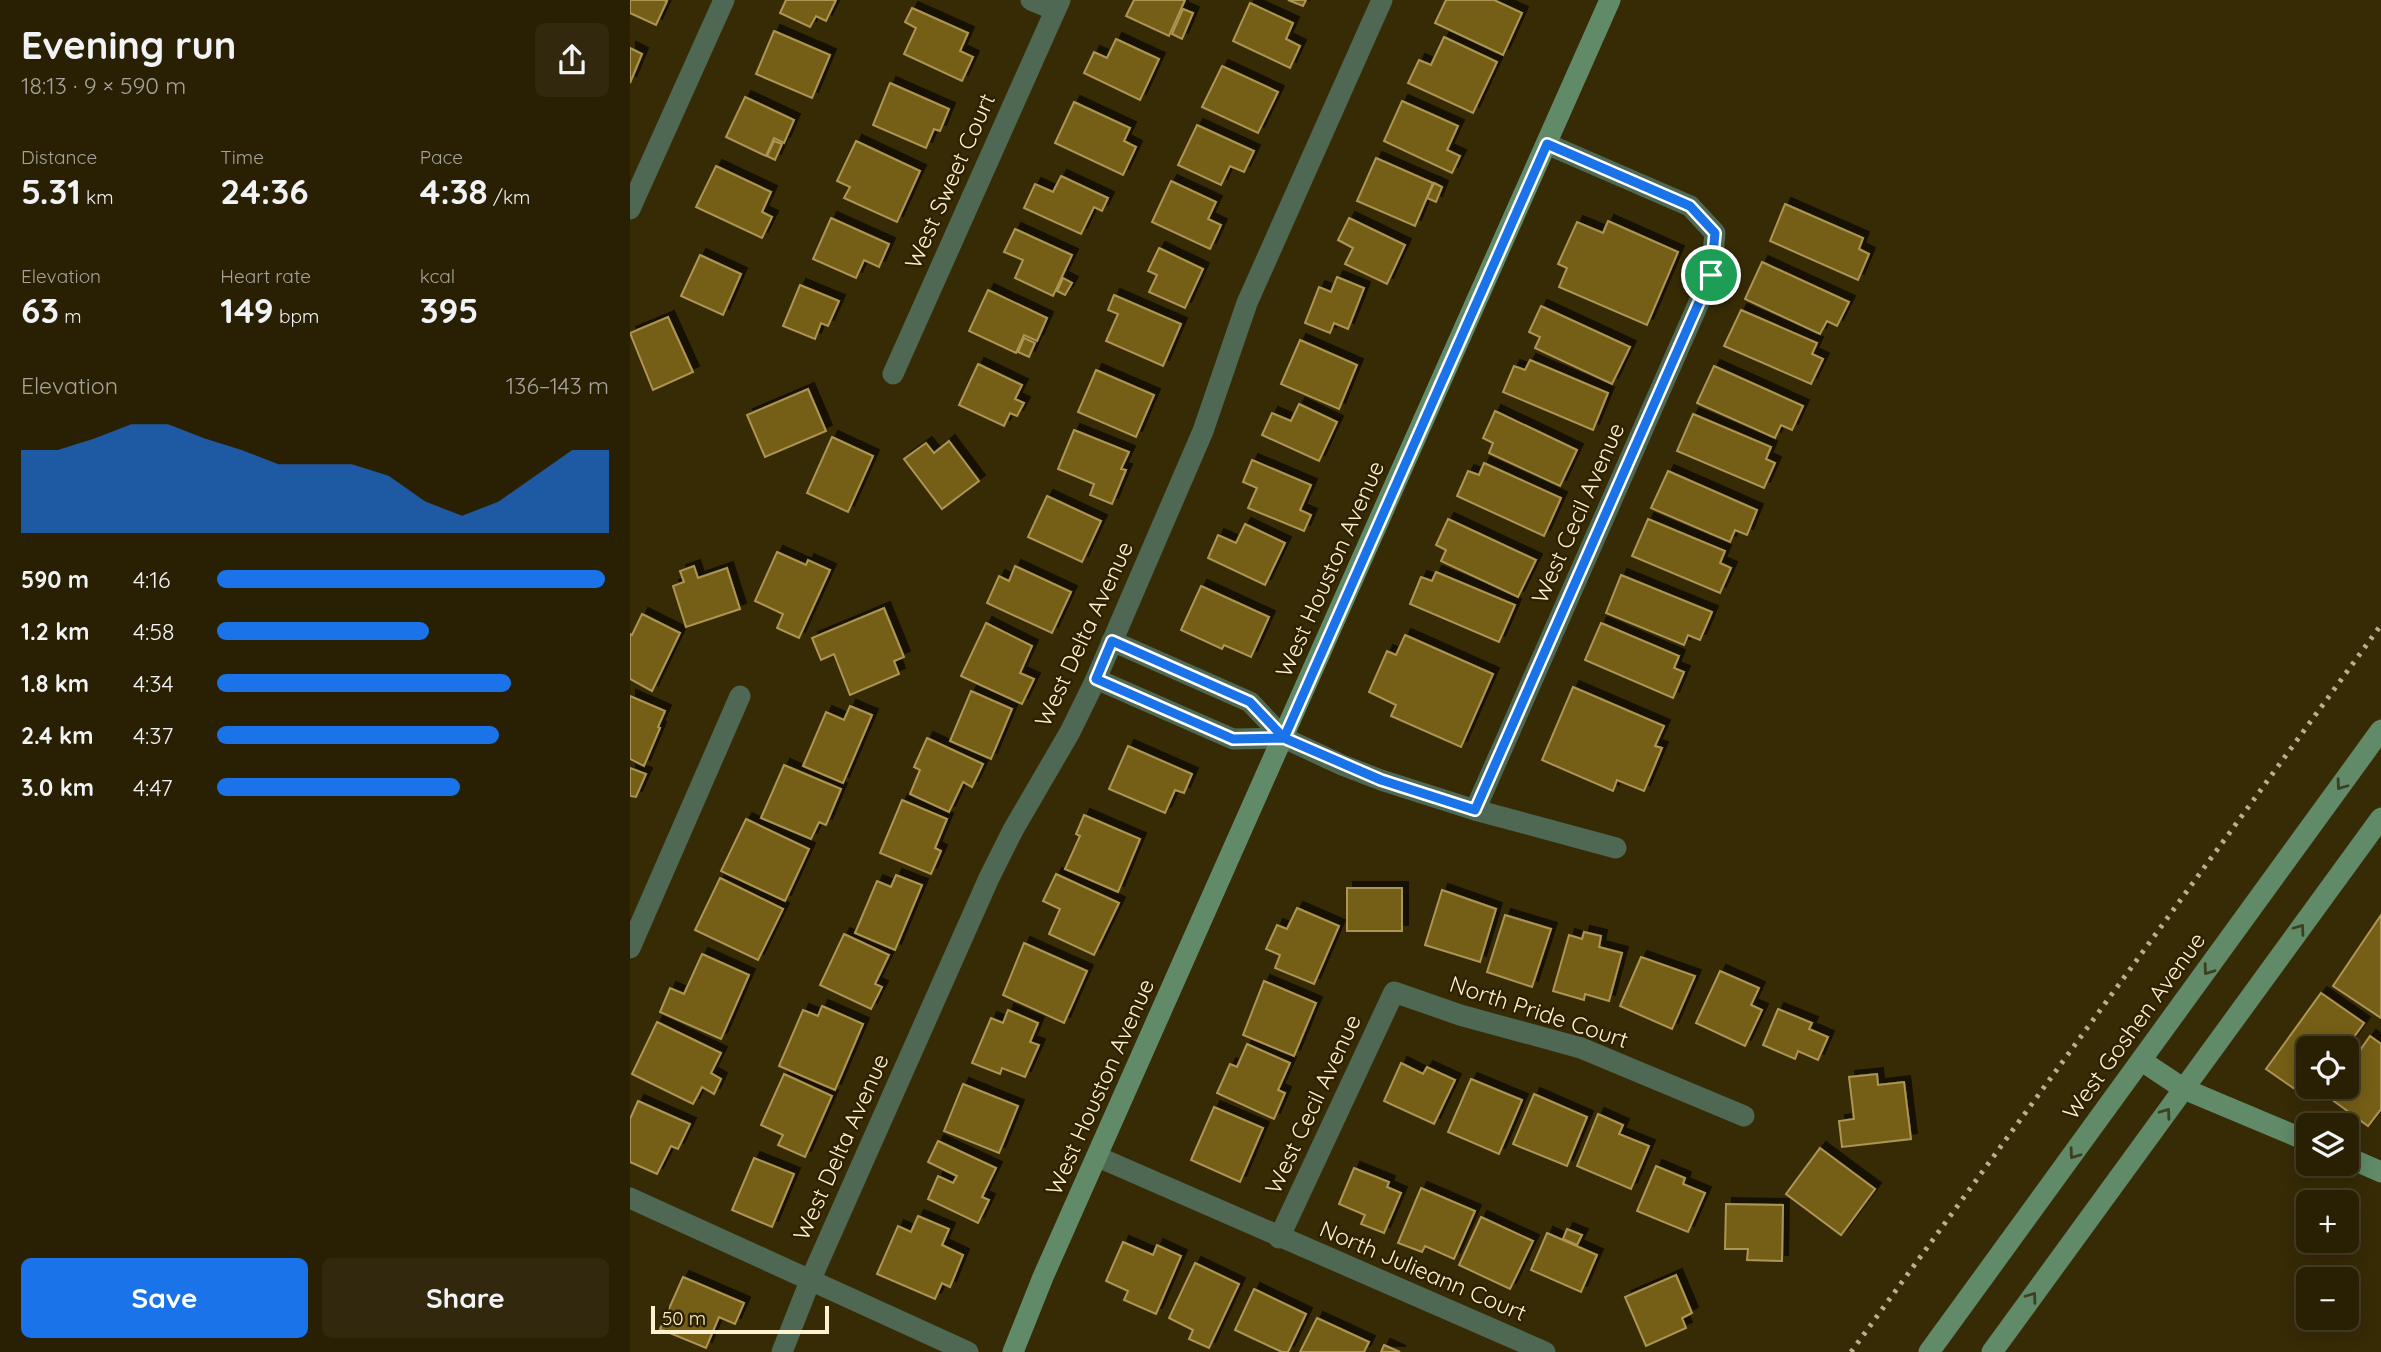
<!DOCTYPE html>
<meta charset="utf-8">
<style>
body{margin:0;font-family:Quicksand,sans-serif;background:#31280e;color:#f1f3f6;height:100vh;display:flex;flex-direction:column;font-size:26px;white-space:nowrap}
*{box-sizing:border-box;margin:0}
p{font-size:23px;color:#a5a39a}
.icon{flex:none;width:38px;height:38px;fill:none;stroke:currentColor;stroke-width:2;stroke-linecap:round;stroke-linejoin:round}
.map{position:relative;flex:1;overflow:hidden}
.sheet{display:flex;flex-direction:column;background:#292004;width:630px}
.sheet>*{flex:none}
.fabs{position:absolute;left:1666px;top:1036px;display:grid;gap:14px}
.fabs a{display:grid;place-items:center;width:63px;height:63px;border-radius:10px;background:#292004;box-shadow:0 4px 18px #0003,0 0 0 2px #453e26;font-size:35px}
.scale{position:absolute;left:21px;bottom:18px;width:178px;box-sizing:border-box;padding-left:7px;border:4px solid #fdf1d0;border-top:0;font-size:19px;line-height:24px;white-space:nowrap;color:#fdf1d0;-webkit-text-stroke:5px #2d2100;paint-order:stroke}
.pin{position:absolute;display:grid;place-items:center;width:60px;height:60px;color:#fff;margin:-30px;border:4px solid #fff;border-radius:50%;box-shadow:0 2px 7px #0007}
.round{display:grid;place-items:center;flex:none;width:74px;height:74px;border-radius:10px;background:#31280e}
.head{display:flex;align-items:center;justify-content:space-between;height:119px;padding:0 21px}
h1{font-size:38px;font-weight:800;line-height:52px}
.stats{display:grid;grid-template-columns:repeat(3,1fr);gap:10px;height:119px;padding:7px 21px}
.stats div{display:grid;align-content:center}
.stats b{font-size:35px;font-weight:800}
.stats small{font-size:19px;font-weight:400}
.stats p{font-size:19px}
.chart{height:196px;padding:14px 21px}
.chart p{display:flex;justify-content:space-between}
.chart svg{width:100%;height:126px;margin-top:7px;fill:#1a73e8;opacity:.7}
.primary-button{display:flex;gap:14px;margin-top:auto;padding:14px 21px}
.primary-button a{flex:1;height:80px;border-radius:10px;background:#1a73e8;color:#fff;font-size:28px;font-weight:800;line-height:80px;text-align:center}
.primary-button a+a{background:#31280e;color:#f1f3f6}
ul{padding:0 21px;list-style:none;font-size:23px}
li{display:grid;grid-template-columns:112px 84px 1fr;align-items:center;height:52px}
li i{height:18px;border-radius:9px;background:#1a73e8}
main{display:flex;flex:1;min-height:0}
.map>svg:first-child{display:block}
.building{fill:#755e17;stroke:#ad9553;stroke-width:2;filter:url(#shadow)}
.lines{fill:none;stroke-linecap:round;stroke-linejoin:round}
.street{stroke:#4e6853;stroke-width:21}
.secondary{stroke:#608a68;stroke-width:21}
.rail{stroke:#bbaf8d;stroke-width:5;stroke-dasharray:3.5 7;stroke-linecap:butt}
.oneway{stroke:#3c401f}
.route-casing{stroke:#fff;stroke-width:14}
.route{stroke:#1a73e8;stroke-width:9}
.labels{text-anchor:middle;stroke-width:5;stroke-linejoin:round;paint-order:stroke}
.street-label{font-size:23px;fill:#fdf1d0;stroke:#2d2100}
</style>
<main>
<section class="sheet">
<div class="head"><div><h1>Evening run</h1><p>18:13 · 9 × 590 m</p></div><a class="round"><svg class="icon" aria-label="share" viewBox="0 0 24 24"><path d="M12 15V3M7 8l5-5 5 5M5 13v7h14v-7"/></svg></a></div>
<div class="stats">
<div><p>Distance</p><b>5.31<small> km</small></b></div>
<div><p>Time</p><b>24:36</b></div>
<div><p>Pace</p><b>4:38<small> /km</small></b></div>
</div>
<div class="stats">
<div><p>Elevation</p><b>63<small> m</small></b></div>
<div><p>Heart rate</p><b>149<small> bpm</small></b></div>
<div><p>kcal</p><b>395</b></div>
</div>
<div class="chart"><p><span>Elevation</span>136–143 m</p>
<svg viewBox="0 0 160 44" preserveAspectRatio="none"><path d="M0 44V15L10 15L20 11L30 6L40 6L50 11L60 15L70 20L80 20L90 20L100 24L110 33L120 38L130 33L140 24L150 15L160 15V44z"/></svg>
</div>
<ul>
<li><b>590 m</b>4:16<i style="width:99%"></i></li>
<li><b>1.2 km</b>4:58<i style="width:54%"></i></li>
<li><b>1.8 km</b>4:34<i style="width:75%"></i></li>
<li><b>2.4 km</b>4:37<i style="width:72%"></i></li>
<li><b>3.0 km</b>4:47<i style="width:62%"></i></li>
</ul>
<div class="primary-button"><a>Save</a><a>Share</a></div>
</section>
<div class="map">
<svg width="1751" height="1352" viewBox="0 0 1751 1352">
<defs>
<filter id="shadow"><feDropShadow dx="6" dy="-6" stdDeviation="0" flood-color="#0009"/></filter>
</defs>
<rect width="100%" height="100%" fill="#372b06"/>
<!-- building -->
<g class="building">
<path d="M 0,0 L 34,0 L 37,1 L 26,25 L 0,13 Z"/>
<path d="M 156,0 L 206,0 L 196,21 L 186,16 L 180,27 L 150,13 Z"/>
<path d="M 504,0 L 555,0 L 539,36 L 496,16 Z"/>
<path d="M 658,0 L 676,0 L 673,6 Z"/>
<path d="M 816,0 L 864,0 L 892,13 L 873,55 L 805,23 Z"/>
<path d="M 620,3 L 663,23 L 656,39 L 670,46 L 660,68 L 603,41 Z"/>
<path d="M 282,8 L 338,33 L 330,51 L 343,57 L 332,81 L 274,54 L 286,28 L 275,22 Z"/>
<path d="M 553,9 L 563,13 L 552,39 L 542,34 Z"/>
<path d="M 144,31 L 200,55 L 182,98 L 126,74 Z"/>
<path d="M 814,37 L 867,62 L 843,113 L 778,83 L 789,60 L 801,65 Z"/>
<path d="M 486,39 L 529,59 L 510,100 L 454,73 L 464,52 L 477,58 Z"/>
<path d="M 0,48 L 12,54 L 0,83 Z"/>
<path d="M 592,66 L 648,92 L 628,133 L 572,107 Z"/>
<path d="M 260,83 L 319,109 L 310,131 L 304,129 L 296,148 L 243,125 Z"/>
<path d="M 115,97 L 164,120 L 154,143 L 144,138 L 136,156 L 96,137 Z"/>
<path d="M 772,101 L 828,126 L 817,150 L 830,156 L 822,173 L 754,141 Z"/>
<path d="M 444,102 L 500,128 L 494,141 L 506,147 L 493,175 L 425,143 Z"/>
<path d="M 567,125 L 624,151 L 614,172 L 600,166 L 591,185 L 548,165 Z"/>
<path d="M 144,141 L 152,144 L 145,160 L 137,156 Z"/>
<path d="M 226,141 L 290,171 L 267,222 L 214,198 L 220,187 L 207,181 Z"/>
<path d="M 746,158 L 803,183 L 785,226 L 727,201 Z"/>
<path d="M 86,166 L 141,192 L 132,212 L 142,217 L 132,238 L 66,207 Z"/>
<path d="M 431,176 L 478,198 L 472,211 L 464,207 L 451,234 L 394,208 L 405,184 L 423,192 Z"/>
<path d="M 541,181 L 586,202 L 578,219 L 591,225 L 580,249 L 522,222 Z"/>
<path d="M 804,183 L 812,187 L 806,202 L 797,198 Z"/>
<path d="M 1155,204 L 1233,238 L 1229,249 L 1239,254 L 1228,280 L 1140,241 Z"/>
<path d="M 201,218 L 259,244 L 249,267 L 234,260 L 226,278 L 183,259 Z"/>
<path d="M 719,218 L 775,245 L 757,284 L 715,264 L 723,248 L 708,240 Z"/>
<path d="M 978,221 L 1048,252 L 1017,325 L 929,287 L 937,268 L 928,264 L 947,222 L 973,233 Z"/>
<path d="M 385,229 L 442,255 L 423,296 L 385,278 L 393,260 L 374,252 Z"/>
<path d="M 529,248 L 573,269 L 555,308 L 519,292 L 527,275 L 518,271 Z"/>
<path d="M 70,255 L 111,274 L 93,315 L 51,296 Z"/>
<path d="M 1132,262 L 1219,302 L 1207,326 L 1197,321 L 1190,334 L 1115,299 Z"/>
<path d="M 707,277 L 734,288 L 718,329 L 704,323 L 700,333 L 675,323 L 689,287 L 701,292 Z"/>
<path d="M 433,278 L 442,283 L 435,295 L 427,291 Z"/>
<path d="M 170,285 L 209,301 L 198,326 L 191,323 L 185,339 L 153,326 Z"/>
<path d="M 358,290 L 417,318 L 407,341 L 394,335 L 386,353 L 339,331 Z"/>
<path d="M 484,295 L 551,324 L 533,366 L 476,341 L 488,314 L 478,310 Z"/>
<path d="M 911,306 L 1000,347 L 982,384 L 905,348 L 910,337 L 899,332 Z"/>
<path d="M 1111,310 L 1187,343 L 1182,354 L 1193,359 L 1181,384 L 1094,346 Z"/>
<path d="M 38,317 L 63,372 L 23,390 L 0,333 Z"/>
<path d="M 394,338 L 405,343 L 399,357 L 388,352 Z"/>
<path d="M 670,340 L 727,365 L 709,409 L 651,384 Z"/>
<path d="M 900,360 L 978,393 L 963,430 L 873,392 L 884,366 L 895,370 Z"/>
<path d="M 348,364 L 392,385 L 385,399 L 394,403 L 387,416 L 380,413 L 374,426 L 329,405 Z"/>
<path d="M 1084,366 L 1173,406 L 1162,430 L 1151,425 L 1145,438 L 1067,403 Z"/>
<path d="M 466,370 L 524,395 L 506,437 L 448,412 Z"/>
<path d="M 178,389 L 196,431 L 135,457 L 117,415 Z"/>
<path d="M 669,404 L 707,422 L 689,461 L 632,435 L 642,413 L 661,421 Z"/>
<path d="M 865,411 L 947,450 L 930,486 L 859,453 L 863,443 L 853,438 Z"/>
<path d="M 1063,414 L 1141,447 L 1136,459 L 1145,463 L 1134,488 L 1047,451 Z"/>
<path d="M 444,430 L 499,452 L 491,469 L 496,470 L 482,504 L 460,495 L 464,484 L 428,469 Z"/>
<path d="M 202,437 L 243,456 L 218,512 L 177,493 Z"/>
<path d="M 319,441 L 349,481 L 312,509 L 274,459 L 296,443 L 304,453 Z"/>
<path d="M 622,460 L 681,485 L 670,510 L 681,515 L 674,531 L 618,508 L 627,488 L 613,482 Z"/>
<path d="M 854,463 L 931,498 L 914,536 L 827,496 L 838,471 L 849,475 Z"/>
<path d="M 1038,471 L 1127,510 L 1117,535 L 1105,530 L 1100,542 L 1021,508 Z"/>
<path d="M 417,496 L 471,521 L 452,562 L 398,537 Z"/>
<path d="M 818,519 L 906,560 L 888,597 L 811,561 L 816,550 L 806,545 Z"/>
<path d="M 1018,519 L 1095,551 L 1090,563 L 1101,568 L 1090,593 L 1002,556 Z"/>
<path d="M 615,524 L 655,543 L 635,585 L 578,558 L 588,535 L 606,543 Z"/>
<path d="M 147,552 L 176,565 L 178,560 L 200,570 L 169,638 L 147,628 L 153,614 L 125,601 Z"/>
<path d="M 64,566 L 68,578 L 97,568 L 110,609 L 56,627 L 43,586 L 54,582 L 50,571 Z"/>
<path d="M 385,566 L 441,592 L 422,633 L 357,603 L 369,576 L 379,581 Z"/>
<path d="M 806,572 L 885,605 L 869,642 L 780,604 L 791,577 L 802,581 Z"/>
<path d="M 991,575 L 1082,612 L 1070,640 L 1058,635 L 1054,645 L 976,613 Z"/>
<path d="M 571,586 L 639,617 L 621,657 L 594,645 L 592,649 L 551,630 Z"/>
<path d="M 254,608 L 274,657 L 264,661 L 269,674 L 220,695 L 204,654 L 191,660 L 182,638 Z"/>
<path d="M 12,614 L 50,633 L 22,691 L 0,679 L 0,634 L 2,635 Z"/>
<path d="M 356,623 L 402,646 L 390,673 L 404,679 L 392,704 L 331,676 Z"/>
<path d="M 971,623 L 1049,656 L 1044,668 L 1054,672 L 1043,698 L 955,660 Z"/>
<path d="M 775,635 L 863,674 L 831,747 L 761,716 L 766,705 L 739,692 L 757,651 L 766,655 Z"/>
<path d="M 943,687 L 1034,726 L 1025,746 L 1032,748 L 1014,791 L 987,780 L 983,791 L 912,760 Z"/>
<path d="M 341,691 L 382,709 L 361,759 L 320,741 Z"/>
<path d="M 0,696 L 35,711 L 28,727 L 30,728 L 14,766 L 0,759 Z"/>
<path d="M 220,706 L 242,715 L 213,783 L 173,766 L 196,712 L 214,720 Z"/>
<path d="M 297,738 L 353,764 L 342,787 L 333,782 L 319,812 L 280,794 L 290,770 L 284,767 Z"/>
<path d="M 498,746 L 562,774 L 554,793 L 545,790 L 535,813 L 479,789 Z"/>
<path d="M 154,765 L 211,789 L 196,825 L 189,822 L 181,839 L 131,818 Z"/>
<path d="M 0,768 L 16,774 L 6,797 L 0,796 Z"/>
<path d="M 272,800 L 317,819 L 305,848 L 311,851 L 301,874 L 250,853 Z"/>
<path d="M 454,815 L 510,839 L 488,892 L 435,869 L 450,836 L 446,834 Z"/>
<path d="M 116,819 L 179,849 L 155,901 L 91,871 Z"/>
<path d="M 426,874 L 489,903 L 464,955 L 419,934 L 430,909 L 413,901 Z"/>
<path d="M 266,875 L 292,885 L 265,950 L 225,933 L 247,881 L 261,887 Z"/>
<path d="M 90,878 L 153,909 L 128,960 L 65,930 Z"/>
<rect x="717" y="888" width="55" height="43"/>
<path d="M 812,890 L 866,909 L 850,962 L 795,945 Z"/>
<path d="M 667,908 L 709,926 L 684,984 L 645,968 L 650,955 L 636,949 L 647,925 L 657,929 Z"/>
<path d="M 875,915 L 921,929 L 902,987 L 857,972 Z"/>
<path d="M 1751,915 L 1751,1018 L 1703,986 Z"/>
<path d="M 954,932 L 971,936 L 969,947 L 992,953 L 979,1001 L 955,994 L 954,1000 L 923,991 L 939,935 L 952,939 Z"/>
<path d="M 214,934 L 259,955 L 245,984 L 252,987 L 241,1009 L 190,985 Z"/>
<path d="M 394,943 L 457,971 L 434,1023 L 373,995 Z"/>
<path d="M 72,954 L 119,975 L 91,1039 L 30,1012 L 40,988 L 54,994 Z"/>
<path d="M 1011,957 L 1065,976 L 1042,1029 L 990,1006 Z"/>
<path d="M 1090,971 L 1129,988 L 1121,1005 L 1132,1010 L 1115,1046 L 1066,1023 Z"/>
<path d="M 634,981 L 686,1003 L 664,1056 L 613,1035 Z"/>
<path d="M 1691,993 L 1734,1023 L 1716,1048 L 1678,1048 L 1678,1087 L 1688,1087 L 1679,1099 L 1636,1069 Z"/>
<path d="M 192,1006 L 233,1024 L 205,1090 L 149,1066 L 173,1010 L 188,1016 Z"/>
<path d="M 1148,1009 L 1182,1023 L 1179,1029 L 1198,1037 L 1188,1060 L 1168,1051 L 1165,1059 L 1133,1045 Z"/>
<path d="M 378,1010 L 408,1023 L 400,1042 L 409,1045 L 395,1077 L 372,1068 L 370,1074 L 342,1063 L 361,1018 L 373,1023 Z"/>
<path d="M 27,1022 L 91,1053 L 81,1073 L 91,1079 L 84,1094 L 72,1087 L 63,1104 L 2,1074 Z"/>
<path d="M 1740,1036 L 1751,1044 L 1751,1109 L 1738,1126 L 1697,1096 L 1704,1087 L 1717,1087 L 1717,1069 Z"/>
<path d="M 617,1044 L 660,1063 L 648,1090 L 655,1093 L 644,1119 L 587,1093 L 600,1064 L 607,1067 Z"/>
<path d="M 771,1063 L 793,1074 L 797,1067 L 825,1080 L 804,1124 L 754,1101 Z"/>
<path d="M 154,1074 L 202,1096 L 175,1157 L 148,1145 L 153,1135 L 131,1125 Z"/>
<path d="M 1247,1074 L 1248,1085 L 1274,1082 L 1281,1139 L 1212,1147 L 1209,1121 L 1224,1119 L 1219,1077 Z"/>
<path d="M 841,1079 L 892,1100 L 869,1154 L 818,1132 Z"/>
<path d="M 333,1084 L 388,1106 L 369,1153 L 314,1131 Z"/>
<path d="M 904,1094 L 957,1117 L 937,1166 L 883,1144 Z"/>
<path d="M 8,1101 L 60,1124 L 48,1149 L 41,1146 L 27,1174 L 0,1162 L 0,1119 Z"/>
<path d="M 584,1107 L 633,1128 L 610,1182 L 561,1160 Z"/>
<path d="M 968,1114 L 993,1125 L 989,1134 L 1019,1146 L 1001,1189 L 947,1166 Z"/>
<path d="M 308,1141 L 366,1168 L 352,1197 L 359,1200 L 348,1223 L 298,1199 L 308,1176 L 323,1183 L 327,1176 L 298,1162 Z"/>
<path d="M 1190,1148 L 1245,1189 L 1211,1235 L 1156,1194 Z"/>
<path d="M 124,1158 L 164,1174 L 142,1227 L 102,1210 Z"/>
<path d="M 1026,1166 L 1055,1178 L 1053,1184 L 1075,1193 L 1058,1232 L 1007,1211 Z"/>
<path d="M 724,1168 L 759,1182 L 757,1187 L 771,1193 L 754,1233 L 731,1224 L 735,1215 L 709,1204 Z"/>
<path d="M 791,1188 L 845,1211 L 824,1259 L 795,1246 L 792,1252 L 768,1243 Z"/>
<path d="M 1096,1204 L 1153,1205 L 1152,1261 L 1117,1260 L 1118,1249 L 1095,1249 Z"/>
<path d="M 288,1216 L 319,1229 L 312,1245 L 333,1255 L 320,1287 L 312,1283 L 305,1299 L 247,1274 L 268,1226 L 281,1232 Z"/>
<path d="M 851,1217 L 903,1241 L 880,1289 L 829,1265 Z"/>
<path d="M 937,1229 L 952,1235 L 947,1245 L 933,1239 Z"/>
<path d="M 917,1233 L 967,1255 L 951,1292 L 901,1270 Z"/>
<path d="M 493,1242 L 523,1255 L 527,1245 L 551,1256 L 526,1314 L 494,1300 L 498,1291 L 476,1281 Z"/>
<path d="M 565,1263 L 609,1284 L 579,1348 L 559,1339 L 563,1330 L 539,1318 Z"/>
<path d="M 1046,1275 L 1062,1313 L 1052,1318 L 1056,1328 L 1016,1346 L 995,1297 Z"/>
<path d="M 53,1277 L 114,1303 L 105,1324 L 89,1317 L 76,1348 L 30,1329 Z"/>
<path d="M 624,1289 L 676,1314 L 658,1352 L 652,1352 L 605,1330 Z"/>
<path d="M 687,1318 L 739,1342 L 734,1352 L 670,1352 Z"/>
<path d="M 754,1345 L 770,1352 L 751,1352 Z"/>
</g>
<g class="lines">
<!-- street -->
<g class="street">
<path d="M 401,0 L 425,10"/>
<path d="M 0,209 L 94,0"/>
<path d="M 263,374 L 430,0"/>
<path d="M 482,641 L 620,702 L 654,738 L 712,765 L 751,780 L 845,810 L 986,848"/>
<path d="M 466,679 L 603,739 L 654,738"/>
<path d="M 845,810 L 1081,275 L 1085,233 L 1060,206 L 917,144"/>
<path d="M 0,948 L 110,696"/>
<path d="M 468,1157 L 915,1352"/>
<path d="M 0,1198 L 338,1352"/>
<path d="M 649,1238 L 764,992 L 830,1015 L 951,1048 L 1114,1116"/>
<path d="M 152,1352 L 180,1281 L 359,878 L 383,830 L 440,732 L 466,679 L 573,431 L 617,303 L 752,0"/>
</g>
<!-- secondary -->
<g class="secondary">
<path d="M 1512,1061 L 1554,1089 L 1678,1141"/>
<path d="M 1717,1157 L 1751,1172"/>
<path d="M 383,1352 L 413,1277 L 980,0"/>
<path d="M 1299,1352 L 1751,730"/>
<path d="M 1362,1352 L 1751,818"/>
</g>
<!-- rail -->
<path class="rail" d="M 1221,1352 L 1751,625"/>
</g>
<!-- one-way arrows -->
<defs><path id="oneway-chevron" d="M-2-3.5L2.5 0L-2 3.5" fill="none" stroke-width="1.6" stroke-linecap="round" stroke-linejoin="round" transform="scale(1.75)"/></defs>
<g class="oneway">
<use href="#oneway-chevron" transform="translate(1711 785) rotate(126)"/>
<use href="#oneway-chevron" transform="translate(1670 929) rotate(-54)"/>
<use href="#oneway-chevron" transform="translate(1578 970) rotate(126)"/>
<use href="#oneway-chevron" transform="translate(1536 1113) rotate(-54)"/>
<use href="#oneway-chevron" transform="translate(1444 1154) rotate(126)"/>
<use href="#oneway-chevron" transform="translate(1402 1297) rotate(-54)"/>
</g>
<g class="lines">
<defs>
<path id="route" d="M 1081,275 L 845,810 L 751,780 L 654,738 L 620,702 L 482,641 L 466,679 L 603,739 L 654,738 L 917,144 L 1060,206 L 1085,233 L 1081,275"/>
</defs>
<!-- route casing -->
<use href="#route" class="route-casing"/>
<!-- route -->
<use href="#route" class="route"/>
</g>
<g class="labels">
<!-- street labels -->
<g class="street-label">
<text transform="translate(320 181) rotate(-66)" y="8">West Sweet Court</text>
<text transform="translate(948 513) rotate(-66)" y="8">West Cecil Avenue</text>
<text transform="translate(700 569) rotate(-66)" y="8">West Houston Avenue</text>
<text transform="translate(454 634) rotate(-65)" y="8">West Delta Avenue</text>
<text transform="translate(909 1012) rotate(18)" y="8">North Pride Court</text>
<text transform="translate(1504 1026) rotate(-54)" y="8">West Goshen Avenue</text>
<text transform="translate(470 1087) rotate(-66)" y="8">West Houston Avenue</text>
<text transform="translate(683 1104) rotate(-65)" y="8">West Cecil Avenue</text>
<text transform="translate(211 1147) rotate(-66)" y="8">West Delta Avenue</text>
<text transform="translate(793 1271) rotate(23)" y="8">North Julieann Court</text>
</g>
</g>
</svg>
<div class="fabs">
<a><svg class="icon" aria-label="locate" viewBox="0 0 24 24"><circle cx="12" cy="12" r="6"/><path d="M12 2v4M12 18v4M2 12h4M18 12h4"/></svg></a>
<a><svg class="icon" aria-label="layers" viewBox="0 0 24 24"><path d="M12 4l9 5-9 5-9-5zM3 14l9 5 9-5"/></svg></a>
<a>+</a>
<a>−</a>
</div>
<div class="scale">50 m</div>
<div class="pin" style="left:1081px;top:275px;background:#1e9e55"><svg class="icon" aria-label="arrive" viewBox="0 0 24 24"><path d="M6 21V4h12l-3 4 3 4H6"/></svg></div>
</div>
</main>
